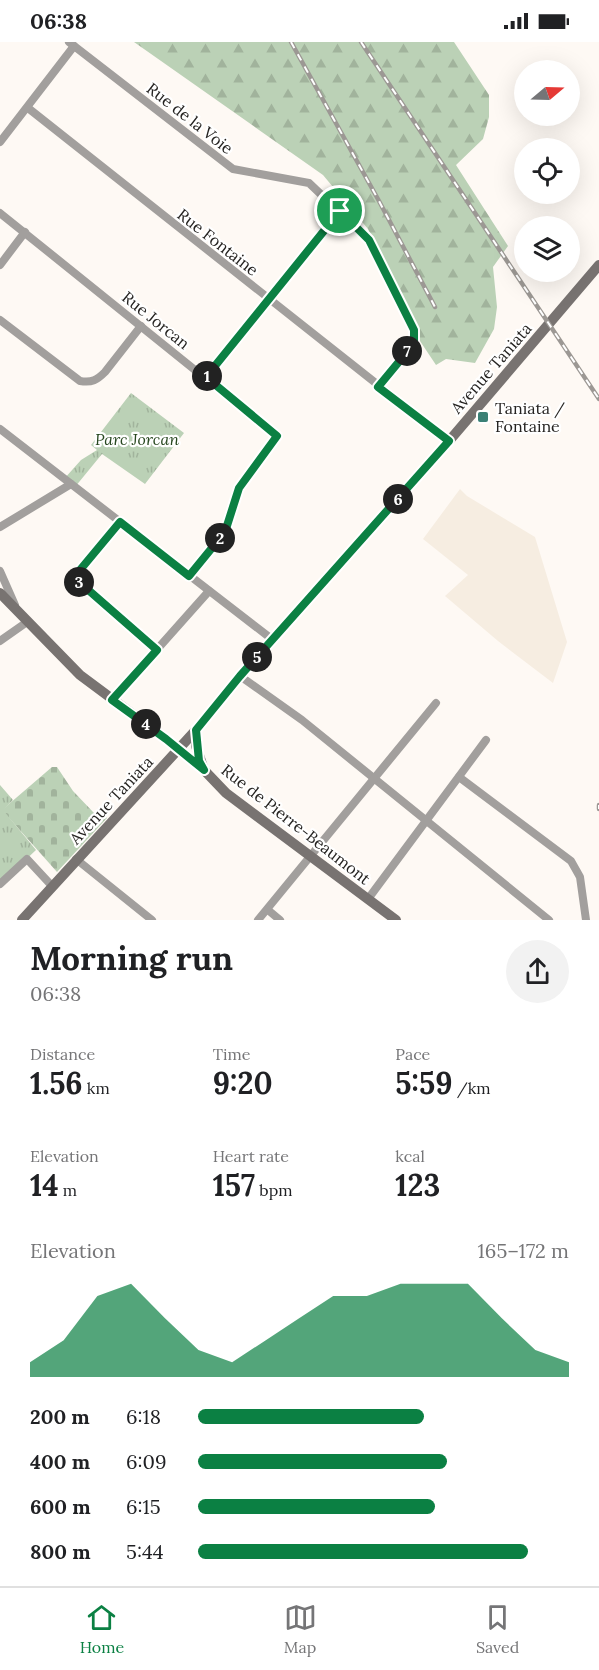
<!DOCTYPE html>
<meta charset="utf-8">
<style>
body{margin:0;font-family:Lora,serif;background:#f2f2f2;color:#202124;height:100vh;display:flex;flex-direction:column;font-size:22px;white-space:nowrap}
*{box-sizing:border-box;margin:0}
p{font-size:20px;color:#757577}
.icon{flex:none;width:33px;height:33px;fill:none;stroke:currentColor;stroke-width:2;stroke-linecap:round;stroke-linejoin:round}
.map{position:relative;height:878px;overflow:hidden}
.side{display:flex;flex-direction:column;background:#fff;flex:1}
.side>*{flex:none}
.needle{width:39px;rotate:71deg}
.buttons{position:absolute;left:514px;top:18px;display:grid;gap:12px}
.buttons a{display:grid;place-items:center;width:66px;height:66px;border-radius:50%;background:#fff;box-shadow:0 6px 24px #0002;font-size:30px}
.pin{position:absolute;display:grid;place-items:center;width:51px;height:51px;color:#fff;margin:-26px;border:3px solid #fff;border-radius:50%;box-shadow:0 2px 6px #0007}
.km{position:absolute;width:30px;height:30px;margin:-15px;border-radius:50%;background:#222;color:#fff;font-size:16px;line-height:30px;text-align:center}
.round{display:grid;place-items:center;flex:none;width:63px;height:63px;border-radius:32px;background:#f2f2f2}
.summary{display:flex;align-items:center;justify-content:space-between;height:102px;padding:0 30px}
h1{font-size:33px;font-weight:800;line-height:45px}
.metrics{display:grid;grid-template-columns:repeat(3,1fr);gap:9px;height:102px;padding:6px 30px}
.metrics div{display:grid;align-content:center}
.metrics b{font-size:30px;font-weight:800}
.metrics small{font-size:16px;font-weight:400}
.metrics p{font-size:16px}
.chart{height:168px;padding:12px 30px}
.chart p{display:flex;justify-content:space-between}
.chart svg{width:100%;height:108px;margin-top:6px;fill:#0b8043;opacity:.7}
ul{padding:0 30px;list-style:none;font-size:20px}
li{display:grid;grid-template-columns:96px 72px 1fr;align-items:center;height:45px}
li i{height:15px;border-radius:8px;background:#0b8043}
.status{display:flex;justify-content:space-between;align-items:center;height:42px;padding:0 30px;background:#fff;direction:ltr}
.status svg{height:16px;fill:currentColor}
.dock{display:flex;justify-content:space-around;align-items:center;height:84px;border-top:2px solid #e0e0e0;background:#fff;font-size:16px;color:#757577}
.dock a{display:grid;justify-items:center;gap:3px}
.dock .selected{color:#0b8043}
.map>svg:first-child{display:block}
.built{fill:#f6ede1}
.forest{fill:url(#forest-firs)}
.cemetery{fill:url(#cemetery-stones)}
.park{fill:url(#park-tufts)}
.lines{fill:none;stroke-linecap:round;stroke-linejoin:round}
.street{stroke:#a29f9d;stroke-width:8}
.secondary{stroke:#787371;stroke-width:10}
.rail-casing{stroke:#9c9894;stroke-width:4.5}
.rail{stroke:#fff;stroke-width:2;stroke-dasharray:7;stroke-linecap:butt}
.route-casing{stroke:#fff;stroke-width:12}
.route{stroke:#0b8043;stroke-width:8}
.poi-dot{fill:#3a8076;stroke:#fff;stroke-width:2}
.labels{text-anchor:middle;stroke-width:4.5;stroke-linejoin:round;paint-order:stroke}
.street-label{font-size:16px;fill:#252321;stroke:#fff}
.poi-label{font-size:16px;fill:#252321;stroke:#fff;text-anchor:start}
.park-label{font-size:16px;font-style:italic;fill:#27471f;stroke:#fff}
</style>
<div class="status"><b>06:38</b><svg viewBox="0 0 49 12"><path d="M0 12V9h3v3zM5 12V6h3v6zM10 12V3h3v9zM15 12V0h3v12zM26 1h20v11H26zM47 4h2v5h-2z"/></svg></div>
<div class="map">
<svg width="599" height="878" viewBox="0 0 599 878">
<defs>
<pattern id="forest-firs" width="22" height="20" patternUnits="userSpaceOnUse" patternTransform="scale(1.5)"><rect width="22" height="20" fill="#bbd1b6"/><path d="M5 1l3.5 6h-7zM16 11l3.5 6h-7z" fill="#a1b39c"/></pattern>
<pattern id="cemetery-stones" width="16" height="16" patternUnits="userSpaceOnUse" patternTransform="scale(1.5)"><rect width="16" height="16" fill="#bbd1b6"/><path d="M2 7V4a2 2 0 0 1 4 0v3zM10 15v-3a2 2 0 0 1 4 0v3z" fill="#a1b39c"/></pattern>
<pattern id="park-tufts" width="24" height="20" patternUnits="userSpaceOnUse" patternTransform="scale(1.5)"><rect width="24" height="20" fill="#bbd1b6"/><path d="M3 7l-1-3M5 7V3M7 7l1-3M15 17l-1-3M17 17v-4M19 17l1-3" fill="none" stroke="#a1b39c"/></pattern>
</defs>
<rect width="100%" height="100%" fill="#fef9f4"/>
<!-- built -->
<path class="built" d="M 460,447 L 467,454 L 535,495 L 567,600 L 553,641 L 498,599 L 445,554 L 468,533 L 423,497 Z"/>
<!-- forest -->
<path class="forest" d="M 134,0 L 454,0 L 489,53 L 489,75 L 483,97 L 456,123 L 508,204 L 493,225 L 497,265 L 494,287 L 475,321 L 446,317 L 436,323 L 420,299 L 368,187 L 323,133 Z"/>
<!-- cemetery -->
<path class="cemetery" d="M 52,725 L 57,725 L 73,749 L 94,771 L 98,768 L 107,776 L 57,830 L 2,768 Z"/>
<!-- park -->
<g class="park">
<path d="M 131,351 L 184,391 L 145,442 L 102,412 L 75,445 L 64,437 L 81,418 L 97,408 L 91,403 Z"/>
<path d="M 0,743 L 13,758 L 3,768 L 36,808 L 0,842 Z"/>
</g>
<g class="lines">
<!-- street -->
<g class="street">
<path d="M 69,0 L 233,127 L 309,141 L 369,198 L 414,288 L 414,298 L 412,304 L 378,345"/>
<path d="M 28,66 L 449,399"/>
<path d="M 0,100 L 74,4"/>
<path d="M 0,171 L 277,394 L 239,446 L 225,490 L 189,534"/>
<path d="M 0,223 L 25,190"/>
<path d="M 0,278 L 80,339 C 92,341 97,338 105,330 L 141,284"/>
<path d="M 206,335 L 340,169"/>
<path d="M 0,387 L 273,598"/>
<path d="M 120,480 L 80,528 L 78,539 L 157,607"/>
<path d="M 0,485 L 71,442"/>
<path d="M 0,529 L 15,563"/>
<path d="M 0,599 L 27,580"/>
<path d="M 240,634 L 302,678 L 549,878"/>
<path d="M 112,658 L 209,549"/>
<path d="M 459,735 L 571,819 L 580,835 L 586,878"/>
<path d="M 76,817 L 152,878"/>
<path d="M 0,842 L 27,817 L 52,844"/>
<path d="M 368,857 L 486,698"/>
<path d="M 268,868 L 280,878"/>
<path d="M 258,878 L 436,661"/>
</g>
<!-- secondary -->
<g class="secondary">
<path d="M 0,551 L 80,633 L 166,697 L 204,728 L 226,751 L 396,878"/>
<path d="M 196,688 L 196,704 L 203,725"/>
<path d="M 22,878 L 196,688 L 240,634 L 449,399 L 599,223"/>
</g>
<defs>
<g id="rail">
<path d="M 291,0 L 379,159 L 435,265"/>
<path d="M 361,0 L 599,357"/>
<path d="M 599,763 L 599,767"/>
</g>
</defs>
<!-- rail casing -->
<use href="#rail" class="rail-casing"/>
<!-- rail -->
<use href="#rail" class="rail"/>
</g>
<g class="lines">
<defs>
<path id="route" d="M 340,169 L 369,198 L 414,288 L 414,298 L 412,304 L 378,345 L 449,399 L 240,634 L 196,688 L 199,719 L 204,728 L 166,697 L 112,658 L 157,608 L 78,539 L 80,528 L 120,480 L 189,534 L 225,490 L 239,446 L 277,394 L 206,335 Z"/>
</defs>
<!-- route casing -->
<use href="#route" class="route-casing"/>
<!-- route -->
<use href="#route" class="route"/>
</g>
<!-- markers -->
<rect class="poi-dot" x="477" y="369" width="12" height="12" rx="3"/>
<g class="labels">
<!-- street labels -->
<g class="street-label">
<text transform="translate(190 76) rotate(38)" y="6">Rue de la Voie</text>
<text transform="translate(218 200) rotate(38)" y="6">Rue Fontaine</text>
<text transform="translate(156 278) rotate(39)" y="6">Rue Jorcan</text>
<text transform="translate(491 326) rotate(-49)" y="6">Avenue Taniata</text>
<text transform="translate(111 758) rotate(-47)" y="6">Avenue Taniata</text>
<text transform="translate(296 782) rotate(38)" y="6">Rue de Pierre-Beaumont</text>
</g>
<!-- poi labels -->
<g class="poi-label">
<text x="495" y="372">Taniata /<tspan x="495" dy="18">Fontaine</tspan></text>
</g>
<!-- park labels -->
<g class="park-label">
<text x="137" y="403">Parc Jorcan</text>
</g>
</g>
</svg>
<div class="buttons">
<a><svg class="needle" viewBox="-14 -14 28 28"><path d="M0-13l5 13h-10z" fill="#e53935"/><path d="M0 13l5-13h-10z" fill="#757577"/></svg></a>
<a><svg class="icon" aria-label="locate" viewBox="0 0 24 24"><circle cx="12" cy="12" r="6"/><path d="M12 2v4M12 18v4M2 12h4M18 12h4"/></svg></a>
<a><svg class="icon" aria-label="layers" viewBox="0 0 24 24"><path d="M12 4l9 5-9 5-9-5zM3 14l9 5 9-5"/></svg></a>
</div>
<div class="pin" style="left:340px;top:169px;background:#1e9e55"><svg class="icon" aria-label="arrive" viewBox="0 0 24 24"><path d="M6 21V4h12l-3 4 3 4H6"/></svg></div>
<b class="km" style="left:207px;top:334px">1</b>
<b class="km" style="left:220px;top:496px">2</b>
<b class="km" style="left:79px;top:540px">3</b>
<b class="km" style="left:146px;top:682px">4</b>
<b class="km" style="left:257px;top:615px">5</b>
<b class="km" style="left:398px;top:457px">6</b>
<b class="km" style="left:407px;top:309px">7</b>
</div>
<section class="side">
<div class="summary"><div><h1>Morning run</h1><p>06:38</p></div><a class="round"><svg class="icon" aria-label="share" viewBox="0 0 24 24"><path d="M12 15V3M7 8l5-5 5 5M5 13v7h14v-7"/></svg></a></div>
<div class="metrics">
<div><p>Distance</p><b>1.56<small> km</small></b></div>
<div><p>Time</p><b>9:20</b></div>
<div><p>Pace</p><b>5:59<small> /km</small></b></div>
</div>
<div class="metrics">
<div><p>Elevation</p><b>14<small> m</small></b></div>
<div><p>Heart rate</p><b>157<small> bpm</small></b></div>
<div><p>kcal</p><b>123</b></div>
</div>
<div class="chart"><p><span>Elevation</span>165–172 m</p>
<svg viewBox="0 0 160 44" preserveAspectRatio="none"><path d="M0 44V38L10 29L20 11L30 6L40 20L50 33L60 38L70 29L80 20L90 11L100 11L110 6L120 6L130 6L140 20L150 33L160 38V44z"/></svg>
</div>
<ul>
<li><b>200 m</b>6:18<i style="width:61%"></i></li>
<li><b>400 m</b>6:09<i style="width:67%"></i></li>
<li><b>600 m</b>6:15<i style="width:64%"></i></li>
<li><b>800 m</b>5:44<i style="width:89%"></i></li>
</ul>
</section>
<nav class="dock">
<a class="selected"><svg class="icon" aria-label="home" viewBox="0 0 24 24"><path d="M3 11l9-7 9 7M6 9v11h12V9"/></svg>Home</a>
<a><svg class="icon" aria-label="map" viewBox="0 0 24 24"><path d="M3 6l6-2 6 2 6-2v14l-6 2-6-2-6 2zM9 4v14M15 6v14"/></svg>Map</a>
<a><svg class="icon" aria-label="saved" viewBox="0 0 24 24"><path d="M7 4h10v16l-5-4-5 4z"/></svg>Saved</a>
</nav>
